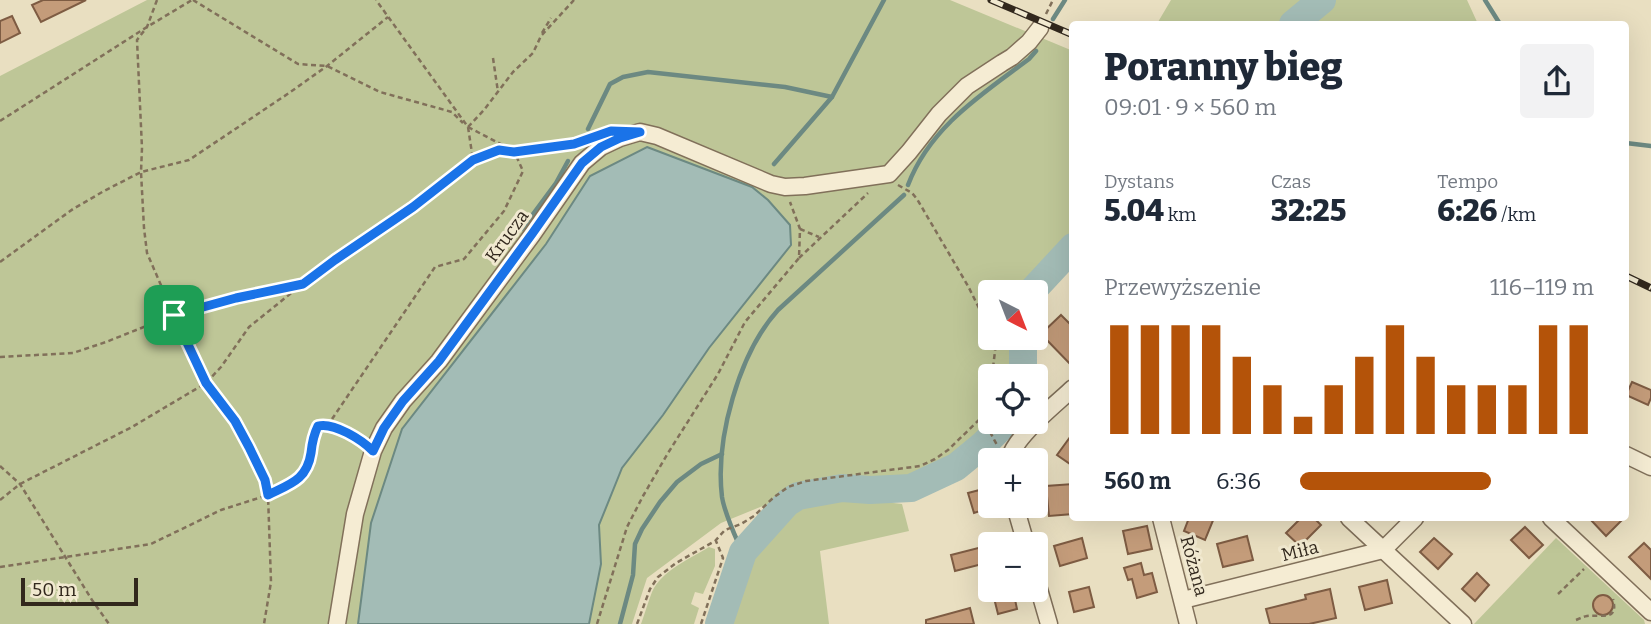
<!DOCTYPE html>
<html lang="pl">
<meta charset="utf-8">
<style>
body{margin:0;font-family:Bitter,serif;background:#f2f2f3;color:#1f2937;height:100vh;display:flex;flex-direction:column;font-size:26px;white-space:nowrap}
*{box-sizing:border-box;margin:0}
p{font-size:23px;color:#747a83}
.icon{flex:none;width:38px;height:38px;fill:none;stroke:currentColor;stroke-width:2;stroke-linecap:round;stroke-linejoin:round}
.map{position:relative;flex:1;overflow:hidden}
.sheet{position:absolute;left:1069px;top:21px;width:560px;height:500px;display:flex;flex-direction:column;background:#fff;border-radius:7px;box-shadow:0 7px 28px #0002}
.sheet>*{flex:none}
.needle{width:46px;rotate:138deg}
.controls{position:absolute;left:978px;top:280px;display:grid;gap:14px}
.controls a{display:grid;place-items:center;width:70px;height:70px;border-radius:7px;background:#fff;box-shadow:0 7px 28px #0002;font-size:35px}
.scale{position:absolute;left:21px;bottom:18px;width:117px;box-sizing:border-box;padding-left:7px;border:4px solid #32281d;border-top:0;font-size:19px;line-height:24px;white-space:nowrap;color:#32281d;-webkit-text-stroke:5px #f1e9d0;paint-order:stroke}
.pin{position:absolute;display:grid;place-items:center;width:60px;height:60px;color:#fff;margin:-30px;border-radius:14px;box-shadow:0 4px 10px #0006}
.round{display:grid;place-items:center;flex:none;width:74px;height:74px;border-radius:7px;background:#f2f2f3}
.overview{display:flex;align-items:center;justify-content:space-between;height:119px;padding:0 35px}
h1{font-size:38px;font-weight:800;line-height:52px}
.metrics{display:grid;grid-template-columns:repeat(3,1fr);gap:10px;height:119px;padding:7px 35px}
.metrics div{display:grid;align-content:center}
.metrics b{font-size:30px;font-weight:800}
.metrics small{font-size:19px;font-weight:400}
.metrics p{font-size:19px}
.chart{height:196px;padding:14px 35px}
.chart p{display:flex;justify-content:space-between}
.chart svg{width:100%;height:126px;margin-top:7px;stroke:#b45309;stroke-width:6}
ul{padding:0 35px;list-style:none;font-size:23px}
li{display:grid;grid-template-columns:112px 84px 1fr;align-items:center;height:52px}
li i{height:18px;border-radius:9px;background:#b45309}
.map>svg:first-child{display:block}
.green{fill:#bec697}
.water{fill:#a3bcb6;stroke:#6c8982;stroke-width:2}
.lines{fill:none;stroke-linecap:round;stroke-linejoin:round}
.stream{stroke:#6c8982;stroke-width:4.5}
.river{stroke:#a3bcb6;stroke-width:28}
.building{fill:#c49c7a;stroke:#7e5c43;stroke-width:2}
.minor-casing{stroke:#81705a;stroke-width:19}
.path{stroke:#81705a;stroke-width:2.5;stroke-dasharray:5 3.5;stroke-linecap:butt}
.minor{stroke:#f5ecd3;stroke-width:16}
.rail-casing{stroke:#32281d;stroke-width:7}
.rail{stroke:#f1e9d0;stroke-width:4.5;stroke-dasharray:13;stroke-linecap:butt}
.route-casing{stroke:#fff;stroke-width:14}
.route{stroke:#1a73e8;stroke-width:9}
.labels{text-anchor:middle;stroke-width:6;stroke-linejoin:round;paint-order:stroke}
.street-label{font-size:18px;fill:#32281d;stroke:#f1e9d0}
</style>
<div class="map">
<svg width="1651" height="624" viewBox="0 0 1651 624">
<rect width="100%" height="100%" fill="#e9dfc1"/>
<!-- green -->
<g class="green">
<path d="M 147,0 L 950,0 L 1073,51 L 1073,237 L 1025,288 L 1024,292 L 990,292 L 990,338 L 1019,338 L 1015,376 L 990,376 L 992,422 L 973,445 L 934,472 L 901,481 L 850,484 L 797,492 L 721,523 L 647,578 L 632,624 L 0,624 L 0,76 Z"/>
<path d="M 1171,0 L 1467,0 L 1478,24 L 1153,24 L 1158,22 Z"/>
<path d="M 850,498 L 902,504 L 909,531 L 820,551 L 829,624 L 732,624 C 742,587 749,548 779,521 C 786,515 793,509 802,506 C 817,500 834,500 850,498 Z"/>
<path d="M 1556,538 L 1644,620 L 1645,624 L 1474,624 Z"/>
<path d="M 709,547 L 715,549 L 715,566 L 703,594 L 695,592 L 691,604 L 699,608 L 694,624 L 641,624 C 645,613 648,602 652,592 C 662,570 690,559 709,547 Z"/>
</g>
<!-- water -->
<path class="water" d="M 647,147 L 752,187 L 768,200 L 790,225 L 791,245 L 709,348 L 663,415 L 622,468 L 599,525 L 601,564 L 589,624 L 358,624 L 371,523 L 402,429 L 546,244 L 590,176 Z"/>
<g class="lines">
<!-- stream -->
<g class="stream">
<path d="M 1485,0 L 1500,24"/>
<path d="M 1053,19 L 1065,0"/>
<path d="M 588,129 L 610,84 L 623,77 L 648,72 L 785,87 L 832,97"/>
<path d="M 1626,143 L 1651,146"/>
<path d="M 774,164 L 832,97 L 884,0"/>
<path d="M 908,185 C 930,127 981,95 1029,59 L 1036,51"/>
<path d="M 522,229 L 556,183 L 568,161"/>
<path d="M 743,552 C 736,540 724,510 722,497 C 715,439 739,353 778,310 L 904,195"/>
<path d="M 620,624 L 633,575 L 635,544 L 642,529 L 660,502 L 677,482 L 701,464 L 722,454"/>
</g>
<!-- river -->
<g class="river">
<path d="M 1293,24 L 1322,0"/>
<path d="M 1033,292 L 1034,289 L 1073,247"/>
<path d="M 1023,376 L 1023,346 L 1024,338"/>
<path d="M 719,624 L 743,552 L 787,503 L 798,496 L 842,488 L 870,490 L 911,488 L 956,467 L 984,444 L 1006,422"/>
</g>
</g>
<!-- building -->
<g class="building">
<path d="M 43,0 L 86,0 L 41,22 L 32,5 Z"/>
<path d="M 12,16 L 20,33 L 0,43 L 0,21 Z"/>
<path d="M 1061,315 L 1073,327 L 1073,367 L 1041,334 Z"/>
<path d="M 1632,382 L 1651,390 L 1651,398 L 1648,405 L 1626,395 Z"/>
<path d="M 1073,433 L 1073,466 L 1057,455 Z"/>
<path d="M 1073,484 L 1073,514 L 1049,516 L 1046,486 Z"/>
<path d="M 987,488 L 990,506 L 992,507 L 974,513 L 968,493 Z"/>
<path d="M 1189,518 L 1214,518 L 1205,540 L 1184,531 Z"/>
<path d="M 1301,518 L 1314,518 L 1321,525 L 1300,546 L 1286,533 Z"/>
<path d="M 1589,518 L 1624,518 L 1606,536 Z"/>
<path d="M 1147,526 L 1152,549 L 1128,554 L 1123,531 Z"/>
<path d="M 1525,527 L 1543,545 L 1529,558 L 1511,540 Z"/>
<path d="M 1247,536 L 1253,560 L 1223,567 L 1217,544 Z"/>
<path d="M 1082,538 L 1087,558 L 1060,566 L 1054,546 Z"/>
<path d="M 1434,538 L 1452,554 L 1438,569 L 1420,552 Z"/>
<path d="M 1644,543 L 1651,550 L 1651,579 L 1629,557 Z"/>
<path d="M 990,545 L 990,562 L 955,571 L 951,555 Z"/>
<path d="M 1141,563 L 1144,575 L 1152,573 L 1157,592 L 1137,598 L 1132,579 L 1128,580 L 1124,568 Z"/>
<path d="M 1477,573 L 1489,585 L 1475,601 L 1462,589 Z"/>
<path d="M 1387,580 L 1392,603 L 1365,610 L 1359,587 Z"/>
<path d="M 1089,587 L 1094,607 L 1074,612 L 1069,592 Z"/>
<path d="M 1330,589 L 1336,618 L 1309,624 L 1270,624 L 1266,609 L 1306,599 L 1305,595 Z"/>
<path d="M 992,590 L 1013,590 L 1017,609 L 998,614 Z"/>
<circle cx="1603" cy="605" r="10"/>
<path d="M 970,608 L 974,624 L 926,624 L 926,620 Z"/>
</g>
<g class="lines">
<defs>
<g id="minor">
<path d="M 1626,455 L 1651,467"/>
<path d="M 1009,460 C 1014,437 1055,405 1073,388"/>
<path d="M 1015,506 L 1026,544"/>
<path d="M 1161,518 L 1188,624"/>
<path d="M 1349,518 L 1463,624"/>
<path d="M 1551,518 L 1651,612"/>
<path d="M 1036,579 L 1049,624"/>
<path d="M 1183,600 L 1383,550 L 1415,518"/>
<path d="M 337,624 L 355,514 L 373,451 L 384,428 L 403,401 L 439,361 L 532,235 L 582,163 L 601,147 L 620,138 L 640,132 L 657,136 L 771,184 L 785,187 L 805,186 L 889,174 L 909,152 L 939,114 L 967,86 L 1002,63 L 1012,57 L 1029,42 L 1040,28"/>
</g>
</defs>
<!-- minor casing -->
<use href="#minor" class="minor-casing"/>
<!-- path -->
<g class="path">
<path d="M 157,0 L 147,27 L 137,40 L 142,148 L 141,172 L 144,228 L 147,253 L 174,315 L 206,383 L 235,421 L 265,480 L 268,495 L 271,582 L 264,624"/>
<path d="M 193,0 L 298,64 L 327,66 L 380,92 L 452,112 L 463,123"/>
<path d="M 1046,14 L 1053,0"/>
<path d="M 542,33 L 551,18"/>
<path d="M 493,58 L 498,92"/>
<path d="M 0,121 L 147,27 L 192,0"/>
<path d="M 468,127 L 514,151 L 574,144 L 584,140"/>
<path d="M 468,127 L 484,110 L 513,72 L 533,53 L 541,36 L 574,0"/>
<path d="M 898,185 L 912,193 L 917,199 L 968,286 L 990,330"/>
<path d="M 800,229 L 819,237"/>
<path d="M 799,258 L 868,193"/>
<path d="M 0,262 L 73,209 L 104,191 L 141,172 L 189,160 L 289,93 L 327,66 L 388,17"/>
<path d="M 0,357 L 73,353 L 106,342 L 174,315 L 236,298 L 303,284 L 413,207 L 473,160 L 468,127 L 376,0"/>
<path d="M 992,376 L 996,343 L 994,338"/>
<path d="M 982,417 L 997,445"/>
<path d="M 360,440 L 328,425 L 435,267 L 464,259 L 504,211 L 523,171 L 514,151 L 499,150 L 473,160"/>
<path d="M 0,466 L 20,484 L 92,600 L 109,624"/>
<path d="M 0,500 L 20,484 L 132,427 L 206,383 L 221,367 L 249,327 L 300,286"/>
<path d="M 0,567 L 151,544 L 221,510 L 268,495 L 293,483 L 305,474 L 310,456 L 312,437 L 318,426 L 328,425"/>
<path d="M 1558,594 L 1584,569"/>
<path d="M 1576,620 C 1581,618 1582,617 1587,616 C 1601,614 1619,622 1613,599"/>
<path d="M 597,624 L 627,527 L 643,496 L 668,453 L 718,374 L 745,322 L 799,258 L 800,229 L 790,202"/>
<path d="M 637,624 L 650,589 L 658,577 L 676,563 L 715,541 L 725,530 L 741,524 L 754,516 L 773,498 L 788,487 L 806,481 L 920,466 L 935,459 L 948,450 L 982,417 L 990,384"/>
<path d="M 701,624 L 723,558 L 716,541"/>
</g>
<!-- minor -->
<use href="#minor" class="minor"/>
<defs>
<g id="rail">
<path d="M 991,0 L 1073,35"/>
<path d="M 1626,276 L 1651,288"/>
</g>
</defs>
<!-- rail casing -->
<use href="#rail" class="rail-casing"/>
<!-- rail -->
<use href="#rail" class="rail"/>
</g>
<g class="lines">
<defs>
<path id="route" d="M 611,131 L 640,132 L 620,138 L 601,147 L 582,163 L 532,234 L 439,361 L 403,401 L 384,428 L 373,451 C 362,440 334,422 318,426 C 313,436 312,443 311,453 C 307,480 290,484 268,495 L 265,480 L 249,447 L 235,421 L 206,383 L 174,315 L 236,298 L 303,284 L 335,260 L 413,207 L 473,160 L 499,150 L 514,152 L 574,144 Z"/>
</defs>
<!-- route casing -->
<use href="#route" class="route-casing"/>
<!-- route -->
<use href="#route" class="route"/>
</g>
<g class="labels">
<!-- street labels -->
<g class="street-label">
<text transform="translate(507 236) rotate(-54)" y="6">Krucza</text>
<text transform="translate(1300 551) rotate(-14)" y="6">Miła</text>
<text transform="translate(1194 566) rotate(75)" y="6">Różana</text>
</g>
</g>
</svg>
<div class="controls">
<a><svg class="needle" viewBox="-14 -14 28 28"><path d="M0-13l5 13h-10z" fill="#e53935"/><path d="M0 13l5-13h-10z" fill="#747a83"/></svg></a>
<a><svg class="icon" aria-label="locate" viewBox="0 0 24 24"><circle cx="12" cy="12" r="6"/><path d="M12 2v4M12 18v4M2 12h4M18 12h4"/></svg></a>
<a>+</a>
<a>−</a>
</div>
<div class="scale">50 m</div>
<div class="pin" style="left:174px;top:315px;background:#1e9e55"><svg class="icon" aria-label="arrive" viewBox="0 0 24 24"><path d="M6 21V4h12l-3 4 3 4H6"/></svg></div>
<section class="sheet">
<div class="overview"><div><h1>Poranny bieg</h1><p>09:01 · 9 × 560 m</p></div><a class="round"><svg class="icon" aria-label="share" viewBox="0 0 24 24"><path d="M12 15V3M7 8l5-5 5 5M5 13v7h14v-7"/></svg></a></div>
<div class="metrics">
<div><p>Dystans</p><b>5.04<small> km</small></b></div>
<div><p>Czas</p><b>32:25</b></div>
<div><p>Tempo</p><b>6:26<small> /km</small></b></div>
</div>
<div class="chart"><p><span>Przewyższenie</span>116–119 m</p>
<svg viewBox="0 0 160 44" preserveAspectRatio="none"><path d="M5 44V6M15 44V6M25 44V6M35 44V6M45 44V17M55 44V27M65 44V38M75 44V27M85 44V17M95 44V6M105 44V17M115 44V27M125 44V27M135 44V27M145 44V6M155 44V6"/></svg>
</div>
<ul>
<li><b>560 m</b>6:36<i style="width:65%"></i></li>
</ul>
</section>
</div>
